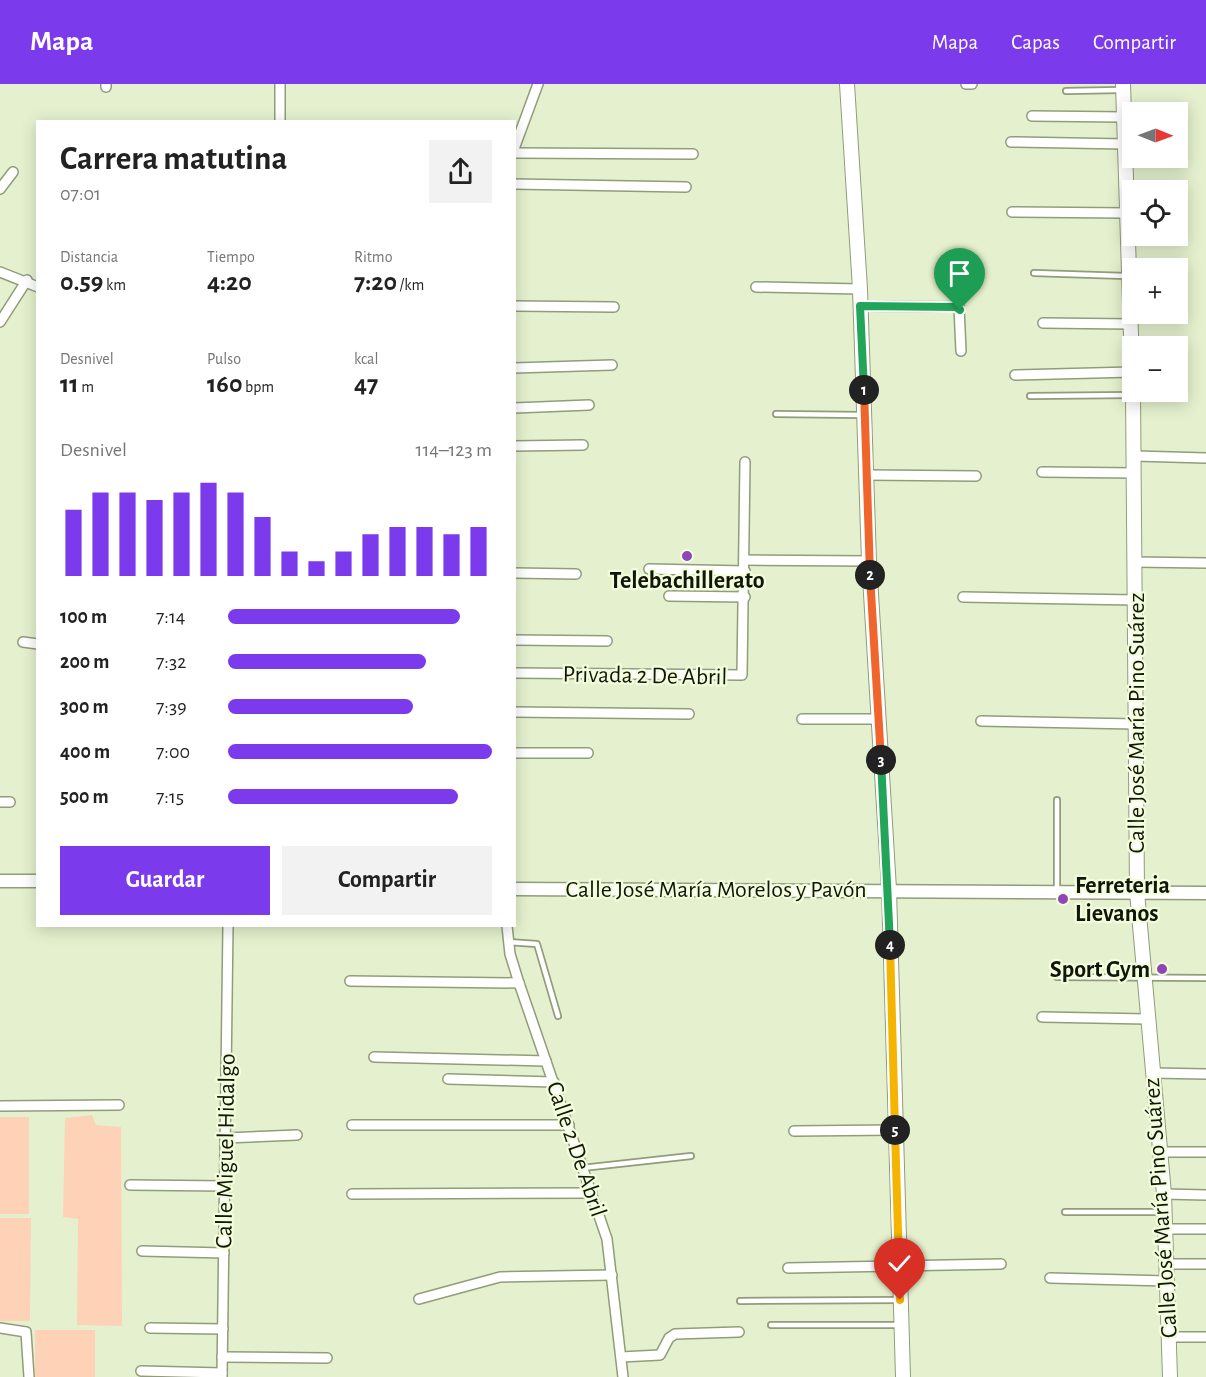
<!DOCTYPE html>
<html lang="es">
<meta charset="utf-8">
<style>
body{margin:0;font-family:"Alegreya Sans",sans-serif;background:#f2f2f2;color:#222;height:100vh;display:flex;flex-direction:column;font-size:22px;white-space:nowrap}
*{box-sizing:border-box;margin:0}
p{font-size:20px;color:#767676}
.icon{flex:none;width:33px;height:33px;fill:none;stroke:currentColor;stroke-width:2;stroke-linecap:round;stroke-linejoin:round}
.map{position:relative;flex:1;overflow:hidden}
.panel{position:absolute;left:36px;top:36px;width:480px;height:807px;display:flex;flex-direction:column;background:#fff;border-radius:0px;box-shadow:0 3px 15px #0003}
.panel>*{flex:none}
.needle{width:39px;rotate:91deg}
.controls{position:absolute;left:1122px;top:18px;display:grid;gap:12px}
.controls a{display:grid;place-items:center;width:66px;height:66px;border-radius:0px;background:#fff;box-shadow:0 3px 15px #0003;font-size:30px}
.pin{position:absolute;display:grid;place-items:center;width:51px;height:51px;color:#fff;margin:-62px -26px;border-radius:50% 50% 50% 0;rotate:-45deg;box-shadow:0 0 6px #0007}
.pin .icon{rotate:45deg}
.km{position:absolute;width:30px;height:30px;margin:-15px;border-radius:50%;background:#222;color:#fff;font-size:16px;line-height:30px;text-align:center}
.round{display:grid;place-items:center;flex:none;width:63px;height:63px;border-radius:0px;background:#f2f2f2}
.overview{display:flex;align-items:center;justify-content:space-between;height:102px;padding:0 24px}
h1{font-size:33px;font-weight:700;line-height:45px}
.stats{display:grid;grid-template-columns:repeat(3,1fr);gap:9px;height:102px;padding:6px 24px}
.stats div{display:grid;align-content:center}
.stats b{font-size:26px;font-weight:700}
.stats small{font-size:16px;font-weight:400}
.stats p{font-size:16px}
.chart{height:168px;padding:12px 24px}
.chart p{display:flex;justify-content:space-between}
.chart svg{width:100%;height:108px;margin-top:6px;stroke:#7c3aed;stroke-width:6}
.primary-button{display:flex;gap:12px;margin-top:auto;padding:12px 24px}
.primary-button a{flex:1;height:69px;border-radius:0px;background:#7c3aed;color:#fff;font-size:24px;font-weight:700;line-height:69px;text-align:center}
.primary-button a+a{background:#f2f2f2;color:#222}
ul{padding:0 24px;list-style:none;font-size:20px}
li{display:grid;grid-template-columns:96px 72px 1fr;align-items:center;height:45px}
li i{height:15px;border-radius:8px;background:#7c3aed}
header{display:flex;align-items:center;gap:36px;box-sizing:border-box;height:84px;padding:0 30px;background:#7c3aed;color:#fff}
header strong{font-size:28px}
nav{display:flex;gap:33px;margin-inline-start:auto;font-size:21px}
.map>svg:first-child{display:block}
.green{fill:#fed2b6}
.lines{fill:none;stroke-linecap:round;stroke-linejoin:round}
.service-casing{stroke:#919c7b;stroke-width:8}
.minor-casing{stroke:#919c7b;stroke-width:12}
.tertiary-casing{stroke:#919c7b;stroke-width:15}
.secondary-casing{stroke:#919c7b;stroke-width:16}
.service{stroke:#fff;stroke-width:4.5}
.minor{stroke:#fff;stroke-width:9}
.tertiary{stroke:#fff;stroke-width:12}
.secondary{stroke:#fff;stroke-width:14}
.split-1-casing{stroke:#fff;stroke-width:12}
.split-2-casing{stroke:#fff;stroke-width:12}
.split-3-casing{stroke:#fff;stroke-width:12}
.split-4-casing{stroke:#fff;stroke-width:12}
.split-5-casing{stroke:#fff;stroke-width:12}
.split-6-casing{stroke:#fff;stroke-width:12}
.split-1{stroke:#22a559;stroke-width:8}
.split-2{stroke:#f0652b;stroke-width:8}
.split-3{stroke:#f0652b;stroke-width:8}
.split-4{stroke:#22a559;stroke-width:8}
.split-5{stroke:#f5b400;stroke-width:8}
.split-6{stroke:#f5b400;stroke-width:8}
.poi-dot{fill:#8f45b7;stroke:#f2fedb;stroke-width:2}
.labels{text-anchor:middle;stroke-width:4.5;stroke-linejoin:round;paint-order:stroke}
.poi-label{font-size:24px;font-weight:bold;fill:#12160a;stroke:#f2fedb}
.street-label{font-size:24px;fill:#12160a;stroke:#f2fedb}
</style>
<header>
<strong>Mapa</strong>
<nav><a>Mapa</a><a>Capas</a><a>Compartir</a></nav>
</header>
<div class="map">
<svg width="1206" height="1293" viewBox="0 0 1206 1293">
<rect width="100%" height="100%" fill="#e5f1ce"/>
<!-- green -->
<g class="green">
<path d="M 92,1031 L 96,1041 L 121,1043 L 122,1242 L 77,1241 L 78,1135 L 63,1133 L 65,1034 Z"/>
<rect x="0" y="1033" width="29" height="97"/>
<path d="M 0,1134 L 31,1134 L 30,1237 L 0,1237 Z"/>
<rect x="35" y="1246" width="60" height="47"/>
</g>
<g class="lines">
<defs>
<g id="service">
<path d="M 1066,7 L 1120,6"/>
<path d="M 1034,189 L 1126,192"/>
<path d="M 1030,312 L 1131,311"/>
<path d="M 776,330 L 862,331"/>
<path d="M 1057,716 L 1057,807"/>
<path d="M 508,858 L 537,860 L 558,932"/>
<path d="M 1057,893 L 1206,894"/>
<path d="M 582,1084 L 691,1072"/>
<path d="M 1065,1128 L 1162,1128"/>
<path d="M 740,1217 L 898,1216"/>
<path d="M 771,1241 L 899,1241"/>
</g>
<g id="minor">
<path d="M 106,0 L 106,3"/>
<path d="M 966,0 L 972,0"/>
<path d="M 1032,32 L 1124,33"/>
<path d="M 280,38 L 280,0"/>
<path d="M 1011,58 L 1125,60"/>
<path d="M 514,65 L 538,0"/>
<path d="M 514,69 L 693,70"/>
<path d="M 514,100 L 686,103"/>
<path d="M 0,105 L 13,88"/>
<path d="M 1012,128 L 1127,129"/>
<path d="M 0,188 L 38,203"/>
<path d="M 756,203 L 860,205"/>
<path d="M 514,222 L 614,223"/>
<path d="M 860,222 L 959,223 L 961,267"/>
<path d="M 0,238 L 27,196"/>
<path d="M 1043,239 L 1131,240"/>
<path d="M 514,284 L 612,281"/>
<path d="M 1015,291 L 1132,288"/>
<path d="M 514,324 L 589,321"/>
<path d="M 514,362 L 583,361"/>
<path d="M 1135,372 L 1206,374"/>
<path d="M 1042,388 L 1135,389"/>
<path d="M 866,391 L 976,392"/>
<path d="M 745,476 L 869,477"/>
<path d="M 1135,478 L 1206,479"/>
<path d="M 649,485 L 745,487"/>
<path d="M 514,489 L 576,490"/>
<path d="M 669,512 L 745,513"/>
<path d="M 963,513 L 1136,516"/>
<path d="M 514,556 L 607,557"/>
<path d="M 23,558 L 38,560"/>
<path d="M 514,589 L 742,591 L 745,378"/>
<path d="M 514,628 L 689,630"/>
<path d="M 802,635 L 878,635"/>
<path d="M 981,637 L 1136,640"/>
<path d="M 514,669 L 588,669"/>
<path d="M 0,718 L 10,718"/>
<path d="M 507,842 L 510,870 L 519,899 L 607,1155 L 623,1293"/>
<path d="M 350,897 L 519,899"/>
<path d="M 1042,933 L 1147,935"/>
<path d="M 374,973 L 546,977"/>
<path d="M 1152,989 L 1206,990"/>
<path d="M 448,995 L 554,998"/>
<path d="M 0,1022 L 119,1021"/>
<path d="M 352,1041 L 569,1041"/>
<path d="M 794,1047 L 895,1046"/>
<path d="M 226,1054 L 297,1051"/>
<path d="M 1160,1068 L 1206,1068"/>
<path d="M 130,1101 L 225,1102"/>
<path d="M 352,1110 L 592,1109"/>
<path d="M 1164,1110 L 1206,1111"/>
<path d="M 1166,1145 L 1206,1145"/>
<path d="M 142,1167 L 224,1169"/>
<path d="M 1167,1180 L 1206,1180"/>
<path d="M 788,1184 L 1001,1180"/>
<path d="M 1050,1194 L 1167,1197"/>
<path d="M 419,1215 L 500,1193 L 612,1191"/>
<path d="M 0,1244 L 26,1248 L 29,1293"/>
<path d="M 150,1244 L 223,1245"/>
<path d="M 1169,1253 L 1206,1253"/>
<path d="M 222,1273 L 327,1274"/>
<path d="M 621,1273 L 660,1271 L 669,1254 L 675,1250 L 739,1248"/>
<path d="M 141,1287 L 222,1289"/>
<path d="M 222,1293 L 228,842"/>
</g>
<g id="tertiary">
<path d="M 0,797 L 38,797"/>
<path d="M 514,805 L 1206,809"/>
</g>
<g id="secondary">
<path d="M 847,0 L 860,205 L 869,477 L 889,805 L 903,1293"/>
<path d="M 1123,0 L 1132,282"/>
<path d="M 1133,308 L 1137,808 L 1164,1110 L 1170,1293"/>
</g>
</defs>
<!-- service casing -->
<use href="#service" class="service-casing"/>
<!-- minor casing -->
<use href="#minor" class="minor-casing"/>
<!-- tertiary casing -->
<use href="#tertiary" class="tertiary-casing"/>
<!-- secondary casing -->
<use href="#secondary" class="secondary-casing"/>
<!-- service -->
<use href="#service" class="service"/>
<!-- minor -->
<use href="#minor" class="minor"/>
<!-- tertiary -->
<use href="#tertiary" class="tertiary"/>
<!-- secondary -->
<use href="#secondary" class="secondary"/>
</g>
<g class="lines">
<defs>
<path id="split-1" d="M 864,306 L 860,222 L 956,223 L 960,226"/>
<path id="split-2" d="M 864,306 L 870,491"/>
<path id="split-3" d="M 870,491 L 881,676"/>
<path id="split-4" d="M 881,676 L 890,861"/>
<path id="split-5" d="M 890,861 L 895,1046"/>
<path id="split-6" d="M 895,1046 L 900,1216"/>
</defs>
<!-- split-1 casing -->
<use href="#split-1" class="split-1-casing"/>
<!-- split-2 casing -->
<use href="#split-2" class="split-2-casing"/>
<!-- split-3 casing -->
<use href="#split-3" class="split-3-casing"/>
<!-- split-4 casing -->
<use href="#split-4" class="split-4-casing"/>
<!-- split-5 casing -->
<use href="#split-5" class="split-5-casing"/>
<!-- split-6 casing -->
<use href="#split-6" class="split-6-casing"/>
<!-- split-1 -->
<use href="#split-1" class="split-1"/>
<!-- split-2 -->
<use href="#split-2" class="split-2"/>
<!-- split-3 -->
<use href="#split-3" class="split-3"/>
<!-- split-4 -->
<use href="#split-4" class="split-4"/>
<!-- split-5 -->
<use href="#split-5" class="split-5"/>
<!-- split-6 -->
<use href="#split-6" class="split-6"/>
</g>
<!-- markers -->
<g class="poi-dot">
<circle cx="687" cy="472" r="6"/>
<circle cx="1063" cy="815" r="6"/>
<circle cx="1162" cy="885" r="6"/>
</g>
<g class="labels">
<!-- poi labels -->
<g class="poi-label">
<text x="687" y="504">Telebachillerato</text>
<text x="1075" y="809" text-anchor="start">Ferreteria<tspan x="1075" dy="28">Lievanos</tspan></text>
<text x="1150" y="893" text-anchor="end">Sport Gym</text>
</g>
<!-- street labels -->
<g class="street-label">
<text transform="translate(645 591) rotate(1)" y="8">Privada 2 De Abril</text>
<text transform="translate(1136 639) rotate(-90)" y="8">Calle José María Pino Suárez</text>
<text x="716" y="813">Calle José María Morelos y Pavón</text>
<text transform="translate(577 1065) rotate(71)" y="8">Calle 2 De Abril</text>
<text transform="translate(225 1067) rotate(-89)" y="8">Calle Miguel Hidalgo</text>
<text transform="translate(1160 1124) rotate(-94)" y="8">Calle José María Pino Suárez</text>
</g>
</g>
</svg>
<div class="controls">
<a><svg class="needle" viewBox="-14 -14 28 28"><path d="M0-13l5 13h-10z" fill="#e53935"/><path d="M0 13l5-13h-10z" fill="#767676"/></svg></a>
<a><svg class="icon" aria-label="locate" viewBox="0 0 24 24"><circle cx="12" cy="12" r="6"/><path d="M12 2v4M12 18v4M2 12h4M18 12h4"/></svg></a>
<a>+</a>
<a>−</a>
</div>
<div class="pin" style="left:960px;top:226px;background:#1e9e55"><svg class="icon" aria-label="arrive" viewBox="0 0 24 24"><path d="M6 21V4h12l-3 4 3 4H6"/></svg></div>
<div class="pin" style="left:900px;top:1216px;background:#d93025"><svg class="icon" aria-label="check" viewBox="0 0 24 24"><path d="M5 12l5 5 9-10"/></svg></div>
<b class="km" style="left:864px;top:306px">1</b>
<b class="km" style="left:870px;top:491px">2</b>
<b class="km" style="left:881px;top:676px">3</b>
<b class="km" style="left:890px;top:861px">4</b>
<b class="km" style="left:895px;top:1046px">5</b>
<section class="panel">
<div class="overview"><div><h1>Carrera matutina</h1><p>07:01</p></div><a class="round"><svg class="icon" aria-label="share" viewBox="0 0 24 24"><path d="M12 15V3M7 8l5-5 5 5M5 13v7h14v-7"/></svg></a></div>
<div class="stats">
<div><p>Distancia</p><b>0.59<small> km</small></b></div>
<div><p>Tiempo</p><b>4:20</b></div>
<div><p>Ritmo</p><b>7:20<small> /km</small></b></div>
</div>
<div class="stats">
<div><p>Desnivel</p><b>11<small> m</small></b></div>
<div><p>Pulso</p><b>160<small> bpm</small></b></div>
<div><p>kcal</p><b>47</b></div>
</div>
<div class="chart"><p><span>Desnivel</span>114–123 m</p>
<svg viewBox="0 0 160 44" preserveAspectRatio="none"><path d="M5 44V17M15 44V10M25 44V10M35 44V13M45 44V10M55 44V6M65 44V10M75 44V20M85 44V34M95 44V38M105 44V34M115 44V27M125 44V24M135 44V24M145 44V27M155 44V24"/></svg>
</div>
<ul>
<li><b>100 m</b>7:14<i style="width:88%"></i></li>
<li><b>200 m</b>7:32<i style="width:75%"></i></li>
<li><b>300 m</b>7:39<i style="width:70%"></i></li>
<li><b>400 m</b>7:00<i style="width:100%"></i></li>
<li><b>500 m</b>7:15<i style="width:87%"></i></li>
</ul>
<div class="primary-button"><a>Guardar</a><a>Compartir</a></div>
</section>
</div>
